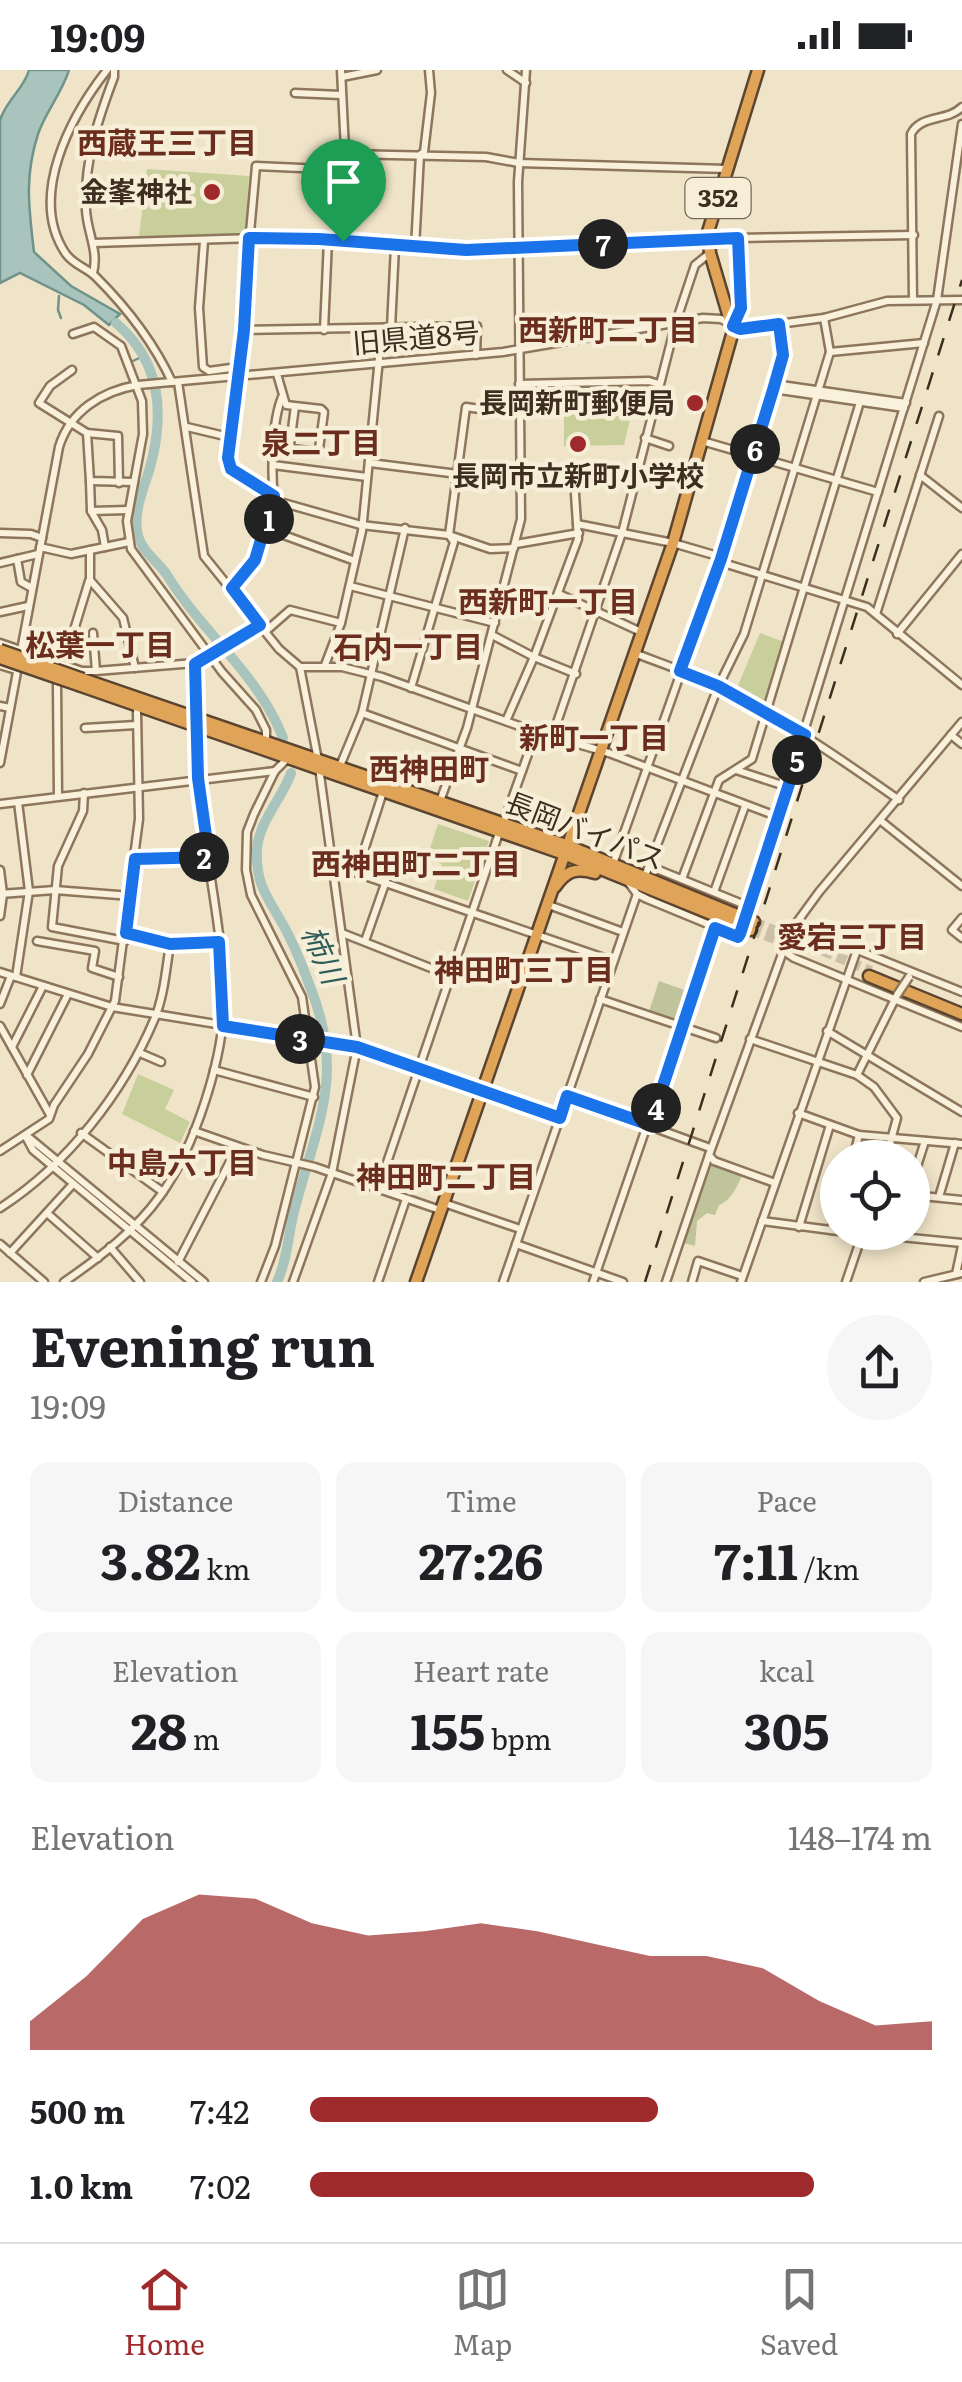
<!DOCTYPE html>
<meta charset="utf-8">
<style>
body{margin:0;font-family:Literata,"Noto Sans JP",serif;background:#f6f6f6;color:#202124;height:100vh;display:flex;flex-direction:column;font-size:38px;white-space:nowrap}
*{box-sizing:border-box;margin:0}
p{font-size:32px;color:#757577}
.icon{flex:none;width:55px;height:55px;fill:none;stroke:currentColor;stroke-width:2;stroke-linecap:round;stroke-linejoin:round}
.map{position:relative;height:1212px;overflow:hidden}
.sheet{display:flex;flex-direction:column;background:#fff;flex:1}
.sheet>*{flex:none}
.controls{position:absolute;left:820px;top:1070px;display:grid;gap:20px}
.controls a{display:grid;place-items:center;width:110px;height:110px;border-radius:50%;background:#fff;box-shadow:0 5px 15px #0003;font-size:50px}
.pin{position:absolute;display:grid;place-items:center;width:85px;height:85px;color:#fff;margin:-102px -42px;border-radius:50% 50% 50% 0;rotate:-45deg;box-shadow:0 0 10px #0007}
.pin .icon{rotate:45deg}
.km{position:absolute;width:50px;height:50px;margin:-25px;border-radius:50%;background:#222;color:#fff;font-size:28px;line-height:50px;text-align:center}
.round{display:grid;place-items:center;flex:none;width:105px;height:105px;border-radius:52px;background:#f6f6f6}
.head{display:flex;align-items:center;justify-content:space-between;height:170px;padding:0 30px}
h1{font-size:55px;font-weight:700;line-height:75px}
.figures{display:grid;grid-template-columns:repeat(3,1fr);gap:15px;height:170px;padding:10px 30px}
.figures div{display:grid;align-content:center;border-radius:20px;background:#f6f6f6;text-align:center}
.figures b{font-size:50px;font-weight:700}
.figures small{font-size:28px;font-weight:400}
.figures p{font-size:28px}
.chart{height:280px;padding:20px 30px}
.chart p{display:flex;justify-content:space-between}
.chart svg{width:100%;height:180px;margin-top:10px;fill:#9e2a2b;opacity:.7}
ul{padding:0 30px;list-style:none;font-size:32px}
li{display:grid;grid-template-columns:160px 120px 1fr;align-items:center;height:75px}
li i{height:25px;border-radius:12px;background:#9e2a2b}
.status{display:flex;justify-content:space-between;align-items:center;height:70px;padding:0 50px;background:#fff;direction:ltr}
.status svg{height:28px;fill:currentColor}
.tab-bar{display:flex;justify-content:space-around;align-items:center;height:140px;border-top:2px solid #e0e0e0;background:#fff;font-size:28px;color:#757577}
.tab-bar a{display:grid;justify-items:center;gap:5px}
.tab-bar .current{color:#9e2a2b}
.map>svg:first-child{display:block}
.green{fill:#c9cf9b}
.cemetery{fill:#bfc49a}
.water{fill:#a9c4bc;stroke:#6f938a;stroke-width:2.5}
.lines{fill:none;stroke-linecap:round;stroke-linejoin:round}
.stream{stroke:#6f938a;stroke-width:2.5}
.river{stroke:#a9c4bc;stroke-width:10}
.highway-tunnel{stroke:#ccc0a6;stroke-width:10;stroke-dasharray:10 5;stroke-linecap:butt}
.minor-casing{stroke:#8d765c;stroke-width:11}
.highway-casing{stroke:#5b4430;stroke-width:15}
.minor{stroke:#faf1dc;stroke-width:6}
.highway{stroke:#e0a458;stroke-width:10}
.rail{stroke:#3d2e20;stroke-width:2.5;stroke-dasharray:18 18;stroke-linecap:butt}
.minor-bridge-casing{stroke:#8d765c;stroke-width:11;stroke-linecap:butt}
.highway-bridge-casing{stroke:#5b4430;stroke-width:15;stroke-linecap:butt}
.minor-bridge{stroke:#faf1dc;stroke-width:6}
.highway-bridge{stroke:#e0a458;stroke-width:10}
.route-casing{stroke:#fff;stroke-width:20}
.route{stroke:#1a73e8;stroke-width:12}
.poi-dot{fill:#9e2a2b;stroke:#f7eed8;stroke-width:4}
.labels{text-anchor:middle;stroke-width:9;stroke-linejoin:round;paint-order:stroke}
.shield{fill:#f7eed8;stroke:#756857;stroke-width:2.5}
.shield-label{font-size:25px;font-weight:bold;fill:#3d2e20}
.poi-label{font-size:28px;font-weight:bold;fill:#3d2e20;stroke:#f7eed8;text-anchor:end}
.street-label{font-size:28px;fill:#3d2e20;stroke:#f7eed8}
.neighbourhood-label{font-size:30px;font-weight:bold;fill:#6b2e1e;stroke:#f7eed8}
.water-label{font-size:30px;font-style:italic;fill:#2f5d5a;stroke:#f7eed8}
</style>
<div class="status"><b>19:09</b><svg viewBox="0 0 49 12"><path d="M0 12V9h3v3zM5 12V6h3v6zM10 12V3h3v9zM15 12V0h3v12zM26 1h20v11H26zM47 4h2v5h-2z"/></svg></div>
<div class="map">
<svg width="962" height="1212" viewBox="0 0 962 1212">
<rect width="100%" height="100%" fill="#f0e4c8"/>
<!-- green -->
<g class="green">
<path d="M 147,99 L 249,106 L 245,164 L 139,167 Z"/>
<path d="M 638,316 L 624,375 L 564,376 L 564,330 L 577,317 Z"/>
<path d="M 760,563 L 784,572 L 764,635 L 736,620 Z"/>
<path d="M 438,754 L 489,771 L 468,831 L 434,819 L 442,794 L 427,788 Z"/>
<path d="M 138,1004 L 174,1020 L 165,1039 L 190,1052 L 180,1073 L 122,1044 Z"/>
</g>
<!-- cemetery -->
<g class="cemetery">
<path d="M 659,911 L 690,922 L 678,951 L 649,941 Z"/>
<path d="M 710,1091 L 743,1103 C 738,1115 731,1131 719,1135 L 715,1145 L 707,1143 L 697,1151 L 695,1176 L 680,1172 Z"/>
</g>
<!-- water -->
<path class="water" d="M 29,0 L 69,0 C 62,23 46,41 38,64 C 24,108 29,138 34,182 L 71,216 L 120,244 L 109,255 L 84,235 L 20,203 L 0,213 L 0,50 C 7,29 24,19 29,0 Z"/>
<g class="lines">
<!-- stream -->
<g class="stream">
<path d="M 59,226 L 58,240 L 61,248"/>
<path d="M 131,292 L 143,286"/>
</g>
<!-- river -->
<g class="river">
<path d="M 116,253 C 162,292 165,346 149,401 C 143,419 134,442 137,461 C 140,481 157,490 167,505 C 201,561 259,605 283,668"/>
<path d="M 277,1212 C 288,1188 288,1163 295,1138 C 318,1051 346,1004 309,914 C 303,897 296,880 288,864 C 272,832 255,819 257,779 C 259,751 282,729 291,703"/>
</g>
<!-- highway-tunnel -->
<g class="highway-tunnel">
<path d="M 754,852 L 871,901"/>
<path d="M 751,860 L 793,876"/>
</g>
<defs>
<g id="minor">
<path d="M 107,0 C 71,46 27,127 66,184 C 74,195 87,198 96,207 C 126,237 154,273 172,312"/>
<path d="M 341,0 L 346,100 L 343,171"/>
<path d="M 507,0 L 526,13"/>
<path d="M 342,7 L 377,0"/>
<path d="M 295,23 L 341,25"/>
<path d="M 345,84 L 486,87 L 519,93 L 727,99"/>
<path d="M 346,100 L 256,96 L 229,396 L 280,432 L 361,455 L 449,465 L 490,479 L 514,478"/>
<path d="M 204,171 L 199,238 L 203,297 L 209,301 L 238,297"/>
<path d="M 93,173 L 255,168 L 466,180 L 738,168 L 914,165"/>
<path d="M 415,178 L 420,85 L 424,82 L 431,23 L 429,0"/>
<path d="M 93,203 C 99,181 87,162 86,140 C 84,91 97,52 114,7 L 114,0"/>
<path d="M 913,230 L 911,64 C 921,44 947,52 962,37"/>
<path d="M 733,256 L 741,238 L 738,168"/>
<path d="M 391,258 L 395,176"/>
<path d="M 243,260 L 477,256 L 476,285"/>
<path d="M 324,260 L 328,170"/>
<path d="M 73,264 L 94,257 L 121,276 L 142,331 L 143,364 L 127,451 L 131,479 L 222,602 L 256,640 L 266,660 L 266,671"/>
<path d="M 830,282 L 924,273"/>
<path d="M 72,300 L 50,316 L 39,333 L 87,363 L 118,366 L 119,413"/>
<path d="M 277,304 L 286,335 L 321,339 L 324,342 L 319,379 L 316,382 L 293,379 L 290,375 L 295,336"/>
<path d="M 178,312 L 204,486 L 279,579 L 300,597 L 342,597 L 382,607 L 536,662 L 609,683 L 779,747"/>
<path d="M 519,314 L 649,311 L 659,314"/>
<path d="M 774,314 L 906,333"/>
<path d="M 773,319 L 904,338"/>
<path d="M 187,357 L 229,367"/>
<path d="M 87,363 L 90,411 L 134,412"/>
<path d="M 645,368 L 669,376"/>
<path d="M 702,371 L 878,422"/>
<path d="M 370,393 L 522,412"/>
<path d="M 273,395 L 367,407"/>
<path d="M 920,405 L 962,438"/>
<path d="M 90,411 L 91,441 L 102,460 L 105,477"/>
<path d="M 91,441 L 128,440"/>
<path d="M 577,454 L 673,473 L 721,487"/>
<path d="M 267,459 L 355,491"/>
<path d="M 0,463 L 31,464 L 42,468"/>
<path d="M 516,474 L 579,463"/>
<path d="M 40,477 L 71,484 L 129,472"/>
<path d="M 90,480 L 90,510 L 123,548 L 135,598"/>
<path d="M 17,489 L 21,512 L 32,518"/>
<path d="M 720,492 L 867,537 L 962,615"/>
<path d="M 0,493 L 38,484"/>
<path d="M 350,516 L 495,553"/>
<path d="M 232,518 C 248,498 277,455 274,427 C 271,402 272,351 282,327"/>
<path d="M 559,524 L 641,562"/>
<path d="M 0,542 L 28,536"/>
<path d="M 876,544 L 939,346"/>
<path d="M 74,560 L 89,511"/>
<path d="M 266,561 L 290,540 L 341,553"/>
<path d="M 93,563 L 96,601"/>
<path d="M 897,564 L 962,484"/>
<path d="M 492,565 L 534,587 L 576,604"/>
<path d="M 0,573 L 82,601 L 96,601 L 195,593 L 260,555"/>
<path d="M 634,583 C 663,594 693,604 721,618 C 784,650 841,689 899,730"/>
<path d="M 0,595 L 16,600"/>
<path d="M 325,595 L 341,553 L 362,461 L 382,258"/>
<path d="M 57,615 L 58,726"/>
<path d="M 411,618 L 454,472 L 449,465 L 466,337 L 521,345"/>
<path d="M 0,636 L 10,638"/>
<path d="M 362,643 L 522,701"/>
<path d="M 506,651 L 534,587 L 578,469 L 575,424"/>
<path d="M 85,658 L 136,655"/>
<path d="M 951,665 L 962,674"/>
<path d="M 552,667 L 622,463 L 676,252 L 695,195 L 710,183"/>
<path d="M 0,693 L 59,377 C 70,341 102,321 138,315 L 503,282 L 703,248 L 721,249 L 740,259 L 824,248 L 887,231 L 962,230"/>
<path d="M 340,696 L 362,643 L 405,458"/>
<path d="M 736,700 L 788,717"/>
<path d="M 84,723 L 83,741 L 58,796 L 52,857 L 125,871"/>
<path d="M 440,731 L 467,658 L 521,449 L 518,112 L 526,0"/>
<path d="M 0,734 L 275,701"/>
<path d="M 881,751 L 962,816"/>
<path d="M 503,754 L 536,662"/>
<path d="M 135,789 L 209,787"/>
<path d="M 613,794 L 720,492 L 766,343 L 783,285 L 779,255"/>
<path d="M 333,795 L 613,891"/>
<path d="M 649,796 L 750,837"/>
<path d="M 0,800 L 3,824 L 0,846"/>
<path d="M 357,802 L 383,722"/>
<path d="M 645,806 L 718,617 L 744,564 L 830,282 L 824,248"/>
<path d="M 682,809 L 719,710 L 752,689 L 860,332"/>
<path d="M 628,812 L 637,824 L 647,829 L 739,867 L 740,864"/>
<path d="M 714,822 L 745,736"/>
<path d="M 0,824 L 55,820 L 131,826"/>
<path d="M 546,834 L 623,862"/>
<path d="M 749,840 L 937,230 L 962,54"/>
<path d="M 962,848 L 952,860 L 962,868"/>
<path d="M 795,855 L 962,922"/>
<path d="M 126,863 L 170,874 L 219,872"/>
<path d="M 342,863 L 451,906"/>
<path d="M 37,871 L 95,881 L 92,898 L 119,907"/>
<path d="M 365,871 L 386,811"/>
<path d="M 784,881 L 794,888 L 962,957"/>
<path d="M 0,902 L 112,937 L 357,977 L 559,1048"/>
<path d="M 16,907 L 29,821 L 18,732"/>
<path d="M 600,929 L 716,968"/>
<path d="M 0,934 L 11,906"/>
<path d="M 0,956 L 49,1043"/>
<path d="M 827,961 L 962,1042"/>
<path d="M 750,969 L 857,1005 L 897,925"/>
<path d="M 12,977 L 43,916"/>
<path d="M 140,983 L 161,992"/>
<path d="M 214,1000 L 314,1027"/>
<path d="M 27,1005 L 68,924"/>
<path d="M 857,1005 L 874,1017 L 897,1048 L 886,1088"/>
<path d="M 567,1026 L 710,1078"/>
<path d="M 798,1043 L 859,1065 L 962,1074"/>
<path d="M 194,1061 L 263,1085 L 315,1097 L 440,1140"/>
<path d="M 81,1063 L 163,1122"/>
<path d="M 26,1065 L 204,1212"/>
<path d="M 26,1067 L 33,1080 L 192,1212"/>
<path d="M 0,1081 L 49,1049 L 54,1035 L 88,984 L 115,931 L 139,749 L 137,642"/>
<path d="M 853,1088 L 859,1065"/>
<path d="M 912,1112 L 925,1071"/>
<path d="M 775,1113 L 714,1091 L 709,1085 L 785,876 L 792,859 L 819,822 L 962,652"/>
<path d="M 378,1119 L 499,763"/>
<path d="M 912,1125 L 962,1130"/>
<path d="M 939,1127 L 955,1073"/>
<path d="M 444,1133 L 520,1159"/>
<path d="M 0,1138 C 67,1095 123,1023 154,950 C 164,927 166,899 170,874"/>
<path d="M 47,1143 L 98,1188"/>
<path d="M 762,1151 L 838,1161"/>
<path d="M 799,1157 L 830,1055"/>
<path d="M 831,1160 L 838,1138"/>
<path d="M 850,1162 L 962,1173"/>
<path d="M 0,1174 L 44,1212"/>
<path d="M 516,1174 L 623,1212"/>
<path d="M 110,1177 L 140,1212"/>
<path d="M 10,1183 L 73,1114"/>
<path d="M 178,1192 L 237,1078"/>
<path d="M 956,1204 L 962,1176"/>
<path d="M 64,1212 C 99,1188 136,1160 160,1126 C 195,1078 225,985 224,926 C 222,852 203,780 198,707 C 195,670 196,631 195,593"/>
<path d="M 261,1212 L 275,1176 L 315,1017 L 302,927 L 251,825 L 246,800 L 247,762 L 254,744 L 275,701 L 287,689"/>
<path d="M 293,1212 L 332,1103 L 357,977 L 318,690 L 300,597"/>
<path d="M 378,1212 L 406,1129"/>
<path d="M 503,1212 L 637,824"/>
<path d="M 593,1212 L 715,858"/>
<path d="M 666,1212 L 709,1085"/>
<path d="M 692,1212 L 698,1191 L 742,1206"/>
<path d="M 741,1212 L 857,880"/>
<path d="M 846,1212 L 863,1162"/>
<path d="M 924,1212 L 962,1203"/>
</g>
<g id="highway">
<path d="M 83,609 L 566,775 L 754,852"/>
<path d="M 81,616 L 564,784 L 751,860"/>
<path d="M 555,817 C 566,801 576,797 595,803"/>
<path d="M 869,906 L 962,944"/>
<path d="M 416,1212 L 673,473 L 733,261 L 710,183 L 708,162 L 758,0"/>
</g>
</defs>
<!-- minor casing -->
<use href="#minor" class="minor-casing"/>
<!-- highway casing -->
<use href="#highway" class="highway-casing"/>
<!-- minor -->
<use href="#minor" class="minor"/>
<!-- highway -->
<use href="#highway" class="highway"/>
<!-- rail -->
<path class="rail" d="M 645,1212 L 962,210"/>
<defs>
<g id="minor-bridge">
<path d="M 740,864 L 749,840"/>
<path d="M 897,925 L 909,907"/>
</g>
<g id="highway-bridge">
<path d="M 0,580 L 83,609"/>
<path d="M 0,588 L 81,616"/>
</g>
</defs>
<!-- minor-bridge casing -->
<use href="#minor-bridge" class="minor-bridge-casing"/>
<!-- highway-bridge casing -->
<use href="#highway-bridge" class="highway-bridge-casing"/>
<!-- minor-bridge -->
<use href="#minor-bridge" class="minor-bridge"/>
<!-- highway-bridge -->
<use href="#highway-bridge" class="highway-bridge"/>
</g>
<g class="lines">
<defs>
<path id="route" d="M 249,168 L 319,169 L 466,180 L 738,168 L 741,238 L 733,256 L 740,259 L 779,254 L 783,285 L 773,320 L 721,489 L 680,601 L 718,616 L 805,665 L 740,864 L 738,867 L 715,858 L 650,1055 L 567,1026 L 560,1048 L 357,977 L 223,956 L 219,872 L 170,874 L 126,863 L 135,789 L 209,787 L 198,708 L 195,594 L 260,555 L 232,518 L 255,490 L 274,426 L 231,399 L 228,388 L 244,260 Z"/>
</defs>
<!-- route casing -->
<use href="#route" class="route-casing"/>
<!-- route -->
<use href="#route" class="route"/>
</g>
<!-- markers -->
<g class="poi-dot">
<circle cx="212" cy="122" r="10"/>
<circle cx="695" cy="333" r="10"/>
<circle cx="578" cy="374" r="10"/>
</g>
<g class="labels">
<!-- shield labels -->
<rect class="shield" x="685.5" y="108" width="65" height="40" rx="8"/>
<g class="shield-label">
<text x="718" y="137">352</text>
</g>
<!-- poi labels -->
<g class="poi-label">
<text x="192" y="132">金峯神社</text>
<text x="675" y="343">長岡新町郵便局</text>
<text x="578" y="416" text-anchor="middle">長岡市立新町小学校</text>
</g>
<!-- street labels -->
<g class="street-label">
<text transform="translate(416 268) rotate(-5)" y="10">旧県道8号</text>
<text transform="translate(585 761) rotate(21)" y="10">長岡バイパス</text>
</g>
<!-- neighbourhood labels -->
<g class="neighbourhood-label">
<text x="167" y="84">西蔵王三丁目</text>
<text x="608" y="271">西新町二丁目</text>
<text x="321" y="384">泉二丁目</text>
<text x="548" y="543">西新町一丁目</text>
<text x="100" y="586">松葉一丁目</text>
<text x="408" y="588">石内一丁目</text>
<text x="594" y="679">新町一丁目</text>
<text x="429" y="710">西神田町</text>
<text x="416" y="805">西神田町二丁目</text>
<text x="852" y="878">愛宕三丁目</text>
<text x="524" y="911">神田町三丁目</text>
<text x="182" y="1104">中島六丁目</text>
<text x="446" y="1118">神田町二丁目</text>
</g>
<!-- water labels -->
<g class="water-label">
<text transform="translate(322 885) rotate(66)" y="10">柿川</text>
</g>
</g>
</svg>
<div class="controls">
<a><svg class="icon" aria-label="locate" viewBox="0 0 24 24"><circle cx="12" cy="12" r="6"/><path d="M12 2v4M12 18v4M2 12h4M18 12h4"/></svg></a>
</div>
<div class="pin" style="left:343px;top:171px;background:#1e9e55"><svg class="icon" aria-label="arrive" viewBox="0 0 24 24"><path d="M6 21V4h12l-3 4 3 4H6"/></svg></div>
<b class="km" style="left:269px;top:449px">1</b>
<b class="km" style="left:204px;top:787px">2</b>
<b class="km" style="left:300px;top:969px">3</b>
<b class="km" style="left:656px;top:1038px">4</b>
<b class="km" style="left:797px;top:690px">5</b>
<b class="km" style="left:755px;top:379px">6</b>
<b class="km" style="left:603px;top:174px">7</b>
</div>
<section class="sheet">
<div class="head"><div><h1>Evening run</h1><p>19:09</p></div><a class="round"><svg class="icon" aria-label="share" viewBox="0 0 24 24"><path d="M12 15V3M7 8l5-5 5 5M5 13v7h14v-7"/></svg></a></div>
<div class="figures">
<div><p>Distance</p><b>3.82<small> km</small></b></div>
<div><p>Time</p><b>27:26</b></div>
<div><p>Pace</p><b>7:11<small> /km</small></b></div>
</div>
<div class="figures">
<div><p>Elevation</p><b>28<small> m</small></b></div>
<div><p>Heart rate</p><b>155<small> bpm</small></b></div>
<div><p>kcal</p><b>305</b></div>
</div>
<div class="chart"><p><span>Elevation</span>148–174 m</p>
<svg viewBox="0 0 160 44" preserveAspectRatio="none"><path d="M0 44V37L10 26L20 12L30 6L40 7L50 13L60 16L70 15L80 13L90 15L100 18L110 21L120 21L130 24L140 32L150 38L160 37V44z"/></svg>
</div>
<ul>
<li><b>500 m</b>7:42<i style="width:56%"></i></li>
<li><b>1.0 km</b>7:02<i style="width:81%"></i></li>
</ul>
</section>
<nav class="tab-bar">
<a class="current"><svg class="icon" aria-label="home" viewBox="0 0 24 24"><path d="M3 11l9-7 9 7M6 9v11h12V9"/></svg>Home</a>
<a><svg class="icon" aria-label="map" viewBox="0 0 24 24"><path d="M3 6l6-2 6 2 6-2v14l-6 2-6-2-6 2zM9 4v14M15 6v14"/></svg>Map</a>
<a><svg class="icon" aria-label="saved" viewBox="0 0 24 24"><path d="M7 4h10v16l-5-4-5 4z"/></svg>Saved</a>
</nav>
